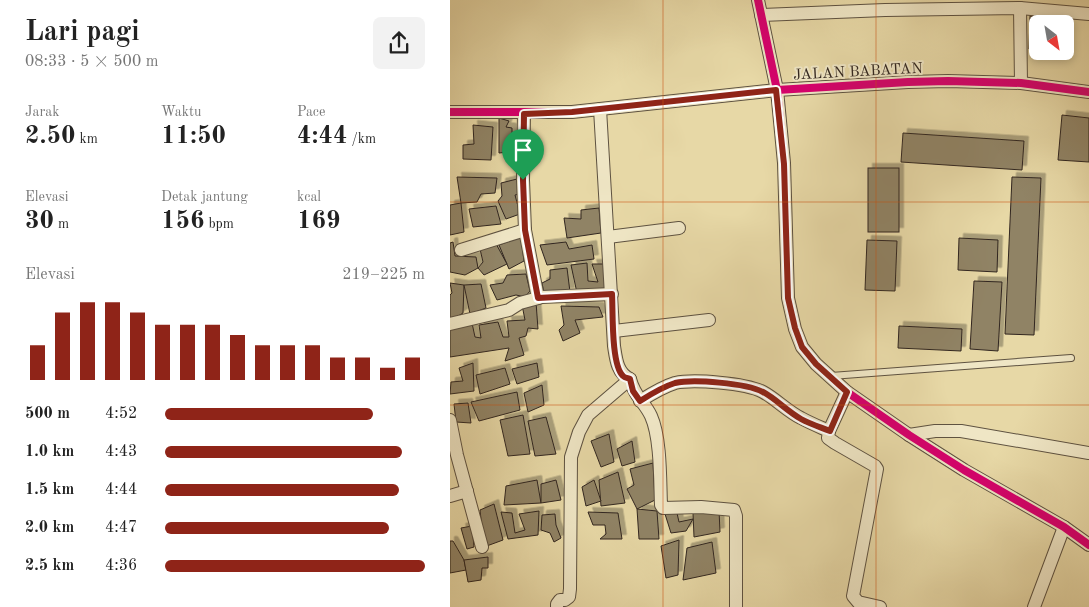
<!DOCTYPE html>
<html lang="id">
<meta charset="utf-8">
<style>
body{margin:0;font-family:"Old Standard TT",serif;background:#f2f2f2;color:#222;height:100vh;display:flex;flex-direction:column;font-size:19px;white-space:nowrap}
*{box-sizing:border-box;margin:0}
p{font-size:16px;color:#767676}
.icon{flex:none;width:28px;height:28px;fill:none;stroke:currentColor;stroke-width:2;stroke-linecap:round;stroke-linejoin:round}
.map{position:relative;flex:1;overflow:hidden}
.drawer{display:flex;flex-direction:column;background:#fff;width:450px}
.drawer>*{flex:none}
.needle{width:32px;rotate:149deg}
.buttons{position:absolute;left:579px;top:15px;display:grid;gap:10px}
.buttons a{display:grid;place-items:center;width:45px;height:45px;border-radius:8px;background:#fff;box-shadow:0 2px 8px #0003;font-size:25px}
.pin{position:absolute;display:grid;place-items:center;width:42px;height:42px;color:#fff;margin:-51px -21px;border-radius:50% 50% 50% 0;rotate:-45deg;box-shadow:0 0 5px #0007}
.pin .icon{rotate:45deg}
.round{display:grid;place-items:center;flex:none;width:52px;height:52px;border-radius:8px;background:#f2f2f2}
.overview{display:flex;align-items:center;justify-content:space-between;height:85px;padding:0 25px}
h1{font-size:28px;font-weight:800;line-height:38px}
.figures{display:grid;grid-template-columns:repeat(3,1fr);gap:8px;height:85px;padding:5px 25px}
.figures div{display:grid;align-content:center}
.figures b{font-size:25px;font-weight:800}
.figures small{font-size:14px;font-weight:400}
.figures p{font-size:14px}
.chart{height:140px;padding:10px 25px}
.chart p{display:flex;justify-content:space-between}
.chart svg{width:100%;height:90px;margin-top:5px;stroke:#8f2418;stroke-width:6}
ul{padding:0 25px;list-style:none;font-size:16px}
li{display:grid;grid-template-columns:80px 60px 1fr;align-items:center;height:38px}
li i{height:12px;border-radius:6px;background:#8f2418}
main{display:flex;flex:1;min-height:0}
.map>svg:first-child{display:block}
.building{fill:#908365;stroke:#31261f;filter:url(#shadow)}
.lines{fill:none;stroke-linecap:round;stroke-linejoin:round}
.service-casing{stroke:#5e5241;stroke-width:8}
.minor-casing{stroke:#5e5241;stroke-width:14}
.service{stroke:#efe6c5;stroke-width:6}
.minor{stroke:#efe6c5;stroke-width:12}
.cycleway-casing{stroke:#efe6c5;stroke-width:11}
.cycleway{stroke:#d6006c;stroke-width:8}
.route-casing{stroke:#fff;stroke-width:10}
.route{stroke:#8f2418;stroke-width:6}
.grid{fill:none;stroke:#cd510f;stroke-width:1;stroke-opacity:0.55}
.labels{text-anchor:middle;stroke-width:4;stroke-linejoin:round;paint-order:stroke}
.street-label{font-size:15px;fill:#31261f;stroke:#efe6c5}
</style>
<main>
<section class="drawer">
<div class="overview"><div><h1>Lari pagi</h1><p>08:33 · 5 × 500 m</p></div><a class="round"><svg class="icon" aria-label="share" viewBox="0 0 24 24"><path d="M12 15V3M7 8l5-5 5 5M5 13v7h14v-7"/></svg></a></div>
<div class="figures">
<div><p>Jarak</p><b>2.50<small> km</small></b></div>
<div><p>Waktu</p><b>11:50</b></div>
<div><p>Pace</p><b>4:44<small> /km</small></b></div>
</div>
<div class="figures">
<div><p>Elevasi</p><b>30<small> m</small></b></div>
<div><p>Detak jantung</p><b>156<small> bpm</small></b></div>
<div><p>kcal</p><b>169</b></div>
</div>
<div class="chart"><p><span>Elevasi</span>219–225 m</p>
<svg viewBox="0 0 160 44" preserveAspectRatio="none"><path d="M5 44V27M15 44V11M25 44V6M35 44V6M45 44V11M55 44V17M65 44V17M75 44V17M85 44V22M95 44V27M105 44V27M115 44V27M125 44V33M135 44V33M145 44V38M155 44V33"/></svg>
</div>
<ul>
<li><b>500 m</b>4:52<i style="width:80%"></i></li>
<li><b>1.0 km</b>4:43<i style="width:91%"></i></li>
<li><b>1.5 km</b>4:44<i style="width:90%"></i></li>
<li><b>2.0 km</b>4:47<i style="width:86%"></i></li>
<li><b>2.5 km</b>4:36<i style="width:100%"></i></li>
</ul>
</section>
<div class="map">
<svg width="639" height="607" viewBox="0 0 639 607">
<defs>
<filter id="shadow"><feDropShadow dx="4.5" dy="-4.5" stdDeviation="0" flood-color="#0004"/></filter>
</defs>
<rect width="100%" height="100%" fill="#e7d8a6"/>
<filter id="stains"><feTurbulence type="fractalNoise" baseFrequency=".004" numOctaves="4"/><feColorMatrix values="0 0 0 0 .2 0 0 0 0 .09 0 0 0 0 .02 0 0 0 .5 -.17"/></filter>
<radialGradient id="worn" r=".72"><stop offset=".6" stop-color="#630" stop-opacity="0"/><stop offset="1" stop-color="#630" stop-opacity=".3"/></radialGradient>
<!-- building -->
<g class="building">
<path d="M 580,16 L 613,17 L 613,24 L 588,24 L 588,50 L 579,49 Z"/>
<path d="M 612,115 L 639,118 L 639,162 L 608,160 Z"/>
<path d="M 49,118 L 59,121 L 56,127 L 62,128 L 62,137 L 59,144 L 67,140 L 68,151 L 49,153 Z"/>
<path d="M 23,125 L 43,127 L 41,160 L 13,159 L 13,145 L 24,144 Z"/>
<path d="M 453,133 L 574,141 L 572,170 L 451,162 Z"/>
<rect x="418" y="168" width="31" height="64"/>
<path d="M 7,177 L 47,178 L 45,193 L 31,194 L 27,202 L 11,203 Z"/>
<path d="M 562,177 L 591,178 L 584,335 L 555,334 Z"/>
<path d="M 67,179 L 73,193 L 65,195 L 70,214 L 56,219 L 48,201 L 52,196 L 51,183 Z"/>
<path d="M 11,203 L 14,232 L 0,235 L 0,205 Z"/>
<path d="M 46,206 L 51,224 L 23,227 L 19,209 Z"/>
<path d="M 149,208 L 151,233 L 117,238 L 114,218 L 131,219 L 131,210 Z"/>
<path d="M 71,237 L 74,261 L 59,269 L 49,245 Z"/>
<path d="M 509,238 L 548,240 L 547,272 L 508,270 Z"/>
<path d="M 44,240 L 57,264 L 34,275 L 28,268 L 33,262 L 30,249 Z"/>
<path d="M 417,240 L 447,241 L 445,291 L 415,290 Z"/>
<path d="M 3,242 L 5,256 L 26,257 L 28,268 L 15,275 L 0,272 L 0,243 Z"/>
<path d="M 116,242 L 119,249 L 142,245 L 144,259 L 97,265 L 90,245 Z"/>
<path d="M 137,263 L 138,281 L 148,282 L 142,264 L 155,264 L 157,290 L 127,293 L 121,265 Z"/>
<path d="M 117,268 L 120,292 L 94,293 L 92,283 L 100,279 L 100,270 Z"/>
<path d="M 76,274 L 80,291 L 75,297 L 66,295 L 47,300 L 40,285 L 53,283 L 57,275 Z"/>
<path d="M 524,281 L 552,282 L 548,351 L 520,349 Z"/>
<path d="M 0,283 L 14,285 L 13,313 L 0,321 L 0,295 L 2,293 Z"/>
<path d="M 31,284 L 36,308 L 20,314 L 14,285 Z"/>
<path d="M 86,302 L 88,329 L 78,328 L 76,336 L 69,338 L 74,355 L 55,361 L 59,348 L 0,357 L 0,328 L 22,323 L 25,337 L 31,338 L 29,325 L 48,322 L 53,337 L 59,337 L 57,321 L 75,320 L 72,305 Z"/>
<path d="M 111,306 L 149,307 L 153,317 L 125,320 L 130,333 L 113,341 L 109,330 L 114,325 Z"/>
<path d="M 449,326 L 512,329 L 511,351 L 448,348 Z"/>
<path d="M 23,363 L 24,391 L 0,394 L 1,382 L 13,381 L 9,368 Z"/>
<path d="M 87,363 L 89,377 L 67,384 L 62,369 Z"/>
<path d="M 55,368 L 60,384 L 30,394 L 26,375 Z"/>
<path d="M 92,385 L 94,405 L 78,412 L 74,393 Z"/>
<path d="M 67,392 L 70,410 L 29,421 L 21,402 Z"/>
<path d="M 18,403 L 21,423 L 6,422 L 4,404 Z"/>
<path d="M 73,415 L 80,454 L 58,456 L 50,420 Z"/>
<path d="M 96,417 L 106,454 L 85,456 L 78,421 Z"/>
<path d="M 159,434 L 164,462 L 151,467 L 141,441 Z"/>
<path d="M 182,441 L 185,462 L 172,466 L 167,449 Z"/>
<path d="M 203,463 L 205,500 L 187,509 L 177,489 L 184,485 L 180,469 Z"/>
<path d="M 168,472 L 175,503 L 151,506 L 149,480 Z"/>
<path d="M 87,480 L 91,503 L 54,505 L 56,486 Z"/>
<path d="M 106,480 L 111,500 L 91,503 L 91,484 Z"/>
<path d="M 144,480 L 151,501 L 136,506 L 132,487 Z"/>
<path d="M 44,504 L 53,540 L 34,547 L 30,510 Z"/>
<path d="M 187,509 L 207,511 L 209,539 L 189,539 Z"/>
<path d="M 269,510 L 270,532 L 244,537 L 243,513 Z"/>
<path d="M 89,511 L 88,535 L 58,539 L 51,512 L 62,513 L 65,533 L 75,530 L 69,514 Z"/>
<path d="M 138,512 L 168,513 L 172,539 L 150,539 L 156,534 L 155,525 L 143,525 Z"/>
<path d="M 227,513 L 229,522 L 243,519 L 236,531 L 221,533 L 215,514 Z"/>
<path d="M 105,514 L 106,525 L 111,538 L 104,542 L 100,533 L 91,530 L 92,515 Z"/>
<path d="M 22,526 L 24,547 L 17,549 L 11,528 Z"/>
<path d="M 229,540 L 228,575 L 216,578 L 211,546 Z"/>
<path d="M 0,541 L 3,541 L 14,560 L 16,570 L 0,573 Z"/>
<path d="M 262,542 L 266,573 L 233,580 L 237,548 Z"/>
<path d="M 38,557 L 38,568 L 32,568 L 31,580 L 18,582 L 14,560 Z"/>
</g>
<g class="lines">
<defs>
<path id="service" d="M 381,376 L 621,358"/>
<g id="minor">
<path d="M 308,0 L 327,90 L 334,163 L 338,298 L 345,329 L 352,347 L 366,364 L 397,392 L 459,435 L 514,470 L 614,527 L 639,545"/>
<path d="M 570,8 L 639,14"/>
<path d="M 311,15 L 435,10 L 570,8 L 571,83"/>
<path d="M 150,109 L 164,346 C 166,359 167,373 180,379 C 185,398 194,401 201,416 C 211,438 210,481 211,505 L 213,508 L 251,507 L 284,510 L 286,516 L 286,607"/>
<path d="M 0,112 L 122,112 L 327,90 L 458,82 L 498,81 L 571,83 L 639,92"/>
<path d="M 74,113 L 73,180 L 75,230 L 88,298"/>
<path d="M 158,237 L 229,228"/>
<path d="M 11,250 L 75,230"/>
<path d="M 0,324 L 59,310 L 70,303 L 92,297 L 162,294"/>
<path d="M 164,331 L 259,320"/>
<path d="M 397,392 L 379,431 L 378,438 L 385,443 L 425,466 L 427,469 L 403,596 L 408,602 L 430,607"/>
<path d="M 190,401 C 201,394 212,387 225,383 C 243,379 296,383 313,392 C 326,399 337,411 351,418 C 360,423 370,427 379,431"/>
<path d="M 0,420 L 7,455 L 32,547"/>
<path d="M 459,435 L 485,431 L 511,431 L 639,453"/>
<path d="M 0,496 L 17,491"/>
<path d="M 107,607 L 107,604 L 110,600 L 115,600 L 119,597 L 120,589 L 121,457 L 129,432 L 138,415 L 180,379"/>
<path d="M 584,607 L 614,527"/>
</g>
</defs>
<!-- service casing -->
<use href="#service" class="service-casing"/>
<!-- minor casing -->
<use href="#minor" class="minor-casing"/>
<!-- service -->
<use href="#service" class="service"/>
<!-- minor -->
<use href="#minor" class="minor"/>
<defs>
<g id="cycleway">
<path d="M 308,0 L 327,90 L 334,163 L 338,298 L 345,329 L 352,347 L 366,364 L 397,392 L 459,435 L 514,470 L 614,527 L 639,545"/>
<path d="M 0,112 L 122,112 L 327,90 L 458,82 L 498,81 L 571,83 L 639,92"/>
</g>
</defs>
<!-- cycleway casing -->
<use href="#cycleway" class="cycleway-casing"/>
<!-- cycleway -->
<use href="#cycleway" class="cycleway"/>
</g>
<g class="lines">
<defs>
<path id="route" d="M 326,90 L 334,164 L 338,298 L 345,328 L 352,347 L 366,364 L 397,392 L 380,431 C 370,427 360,424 351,419 C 337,411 326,399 313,392 C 296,383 243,379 225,383 C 212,387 201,394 190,401 L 183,391 L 180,379 C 178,378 175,378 173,376 C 161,365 163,311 162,294 L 88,298 L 75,230 L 73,180 L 74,114 L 122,112 Z"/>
</defs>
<!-- route casing -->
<use href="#route" class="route-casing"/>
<!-- route -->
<use href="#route" class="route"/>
</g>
<!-- grid -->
<path class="grid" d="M 213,0 L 213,607M 426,0 L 426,607M 0,202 L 639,202M 0,405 L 639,405"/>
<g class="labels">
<!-- street labels -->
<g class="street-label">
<text transform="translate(408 71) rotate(-3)" y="5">JALAN BABATAN</text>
</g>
</g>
<rect width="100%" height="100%" filter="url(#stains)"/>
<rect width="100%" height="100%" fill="url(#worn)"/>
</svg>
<div class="buttons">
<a><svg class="needle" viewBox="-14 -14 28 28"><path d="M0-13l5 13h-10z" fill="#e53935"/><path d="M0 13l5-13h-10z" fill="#767676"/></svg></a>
</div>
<div class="pin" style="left:73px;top:180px;background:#1e9e55"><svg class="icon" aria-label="arrive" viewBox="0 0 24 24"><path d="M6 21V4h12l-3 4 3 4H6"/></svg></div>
</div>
</main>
